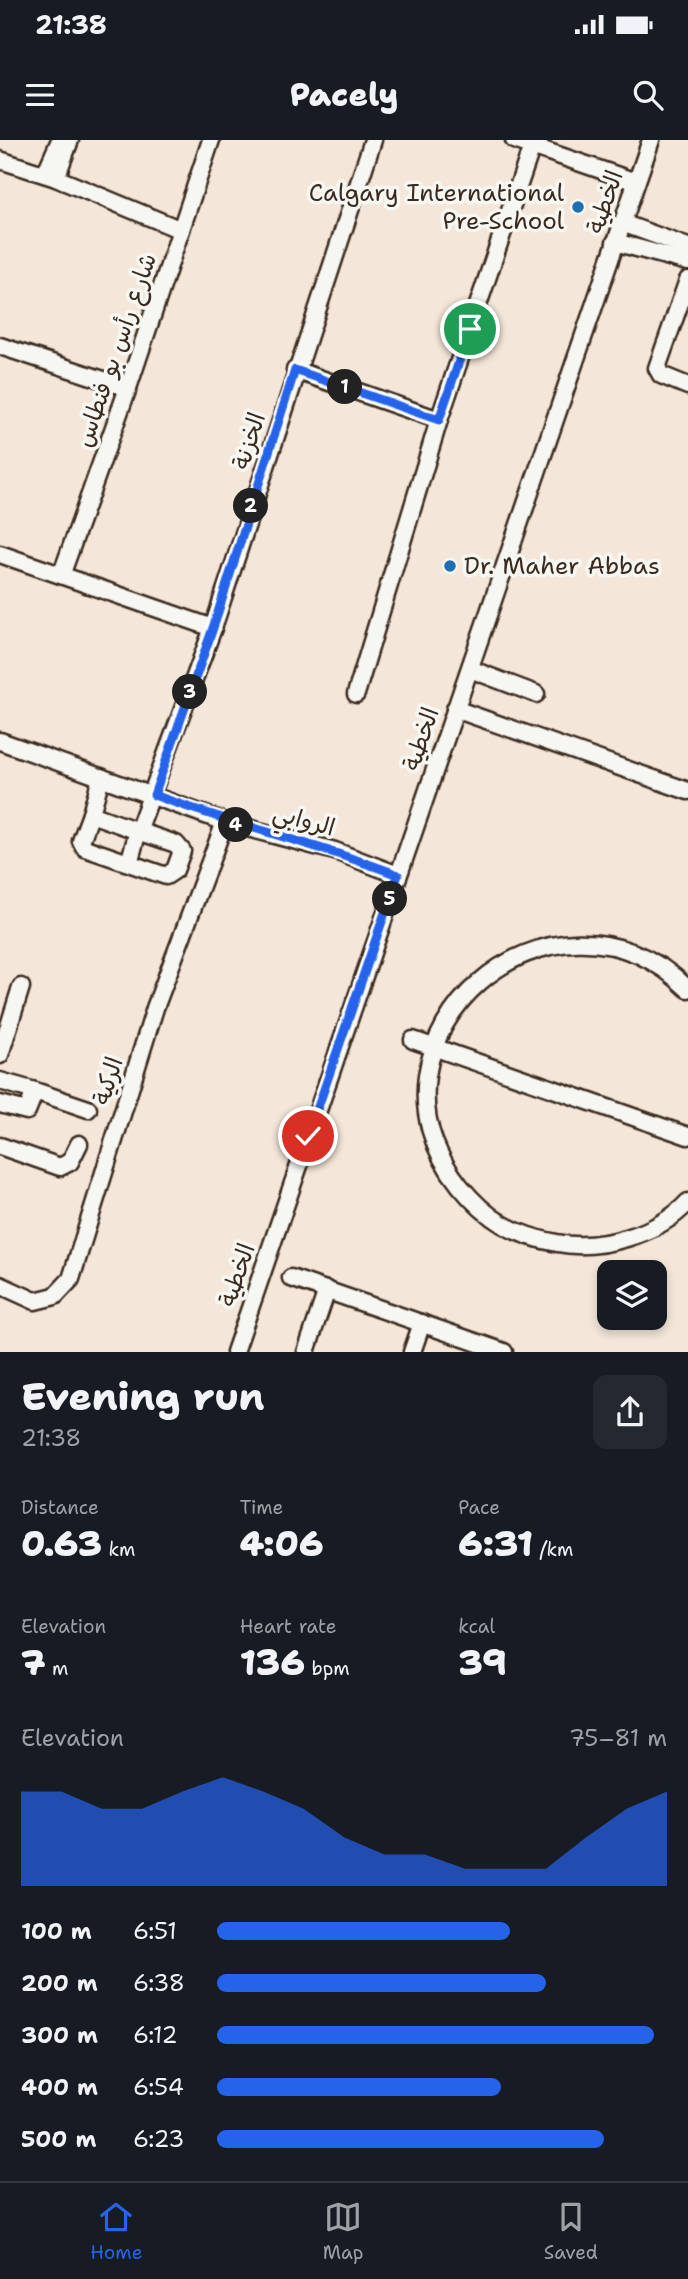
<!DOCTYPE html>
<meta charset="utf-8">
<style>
body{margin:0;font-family:"Shantell Sans","Playpen Sans Arabic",sans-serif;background:#242831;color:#f1f3f6;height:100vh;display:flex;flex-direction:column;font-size:26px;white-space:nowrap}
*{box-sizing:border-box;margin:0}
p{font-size:23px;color:#9ea1a6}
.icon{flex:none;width:38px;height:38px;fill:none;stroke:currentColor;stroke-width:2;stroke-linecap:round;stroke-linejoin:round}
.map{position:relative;height:1212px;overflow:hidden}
.side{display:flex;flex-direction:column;background:#171b24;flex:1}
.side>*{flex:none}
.buttons{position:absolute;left:597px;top:1120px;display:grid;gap:14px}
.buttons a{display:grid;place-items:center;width:70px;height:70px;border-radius:14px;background:#171b24;box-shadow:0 4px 10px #0003;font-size:35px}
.pin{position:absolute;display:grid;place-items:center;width:60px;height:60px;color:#fff;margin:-30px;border:4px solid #fff;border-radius:50%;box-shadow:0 2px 7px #0007}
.km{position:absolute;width:35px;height:35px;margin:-18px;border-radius:50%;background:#222;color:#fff;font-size:19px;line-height:35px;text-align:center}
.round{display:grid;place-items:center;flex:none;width:74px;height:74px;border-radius:14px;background:#242831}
.head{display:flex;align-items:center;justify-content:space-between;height:119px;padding:0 21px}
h1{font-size:38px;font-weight:800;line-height:52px}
.metrics{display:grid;grid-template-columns:repeat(3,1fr);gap:10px;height:119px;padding:7px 21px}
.metrics div{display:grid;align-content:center}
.metrics b{font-size:35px;font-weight:800}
.metrics small{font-size:19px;font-weight:400}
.metrics p{font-size:19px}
.chart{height:196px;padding:14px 21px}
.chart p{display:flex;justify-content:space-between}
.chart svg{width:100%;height:126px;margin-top:7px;fill:#2563eb;opacity:.7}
ul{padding:0 21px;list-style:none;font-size:23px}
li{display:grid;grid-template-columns:112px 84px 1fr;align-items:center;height:52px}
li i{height:18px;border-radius:9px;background:#2563eb}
.status{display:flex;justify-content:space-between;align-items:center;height:49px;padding:0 35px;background:#171b24;direction:ltr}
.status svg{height:19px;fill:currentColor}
header{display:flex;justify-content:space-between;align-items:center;height:91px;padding:0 21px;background:#171b24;font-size:32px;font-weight:800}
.menu{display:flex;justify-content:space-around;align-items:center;height:98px;border-top:2px solid #363941;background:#171b24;font-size:19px;color:#9ea1a6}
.menu a{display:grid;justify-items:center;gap:4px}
.menu .active{color:#2563eb}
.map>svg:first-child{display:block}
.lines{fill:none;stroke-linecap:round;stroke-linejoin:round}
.minor-casing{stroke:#3b2a1e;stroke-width:21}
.minor{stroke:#f6f6f2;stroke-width:16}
.route-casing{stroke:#fff;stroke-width:14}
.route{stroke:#2563eb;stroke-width:9}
.poi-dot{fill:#1f6fb2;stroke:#f6f6f2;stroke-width:2.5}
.labels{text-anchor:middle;stroke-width:7;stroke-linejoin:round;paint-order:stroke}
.poi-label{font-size:24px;fill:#3b2a1e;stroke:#f6f6f2;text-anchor:end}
.street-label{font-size:24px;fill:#3b2a1e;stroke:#f6f6f2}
</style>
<div class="status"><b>21:38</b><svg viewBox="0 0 49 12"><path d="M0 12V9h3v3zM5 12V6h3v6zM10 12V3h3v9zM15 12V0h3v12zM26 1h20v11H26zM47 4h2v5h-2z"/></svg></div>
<header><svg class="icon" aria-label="menu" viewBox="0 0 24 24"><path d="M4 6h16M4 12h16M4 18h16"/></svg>Pacely<svg class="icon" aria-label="search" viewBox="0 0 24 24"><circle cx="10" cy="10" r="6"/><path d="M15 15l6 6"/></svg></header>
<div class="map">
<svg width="688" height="1212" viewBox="0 0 688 1212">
<rect width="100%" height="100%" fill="#f4e7d9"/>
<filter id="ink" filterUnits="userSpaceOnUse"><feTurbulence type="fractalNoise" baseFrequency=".0143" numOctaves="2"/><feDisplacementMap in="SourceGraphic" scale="14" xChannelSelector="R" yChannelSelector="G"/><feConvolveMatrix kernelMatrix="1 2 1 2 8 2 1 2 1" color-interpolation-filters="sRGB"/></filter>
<g filter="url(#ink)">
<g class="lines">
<defs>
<g id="minor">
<path d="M 514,0 L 636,42"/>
<path d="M 0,20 L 56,38 L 181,90"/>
<path d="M 45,34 L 60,0"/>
<path d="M 56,38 L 70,0"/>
<path d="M 622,83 L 688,107"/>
<path d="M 615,102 L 688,122"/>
<path d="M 688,140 L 657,228 L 661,235 L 688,246"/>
<path d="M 0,206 L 128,248"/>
<path d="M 295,230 L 439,280"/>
<path d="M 0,414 L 213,488"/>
<path d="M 62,433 L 128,248 L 211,0"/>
<path d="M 470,529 L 536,554"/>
<path d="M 356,554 L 439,280 L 532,6"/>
<path d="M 455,569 L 688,651"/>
<path d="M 0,601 L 225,682 L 335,711 L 398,735"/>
<path d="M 101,637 L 91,674 L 138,691 L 213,488 L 373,0"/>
<path d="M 91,674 L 81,701 L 85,708 L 166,736 L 175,730 L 182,711 L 176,704 L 138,691 L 129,723"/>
<path d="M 688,849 C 552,715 343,900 460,1046 C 488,1080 513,1095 557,1103 C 599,1111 658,1095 688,1062"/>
<path d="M 413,900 L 688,996"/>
<path d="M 0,915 L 21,847"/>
<path d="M 0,941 L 35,951 L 27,971 L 0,964"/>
<path d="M 35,951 L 88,969"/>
<path d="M 0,1006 L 60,1027 L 70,1022 L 79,1004"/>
<path d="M 291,1138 L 504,1212"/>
<path d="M 0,1145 L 35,1161 L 55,1156 L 71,1139 L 155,868 L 225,682"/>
<path d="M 235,1212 L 651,0"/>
<path d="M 306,1212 L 327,1150"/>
<path d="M 412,1212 L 422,1183"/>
</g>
</defs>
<!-- minor casing -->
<use href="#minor" class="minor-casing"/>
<!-- minor -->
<use href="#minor" class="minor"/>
</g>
</g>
<g class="lines" filter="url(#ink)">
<defs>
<path id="route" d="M 308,996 L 398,735 C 318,704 234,685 154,655 L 213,488 L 295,230 L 439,280 L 470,189"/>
</defs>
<!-- route casing -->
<use href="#route" class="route-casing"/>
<!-- route -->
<use href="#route" class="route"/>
</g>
<!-- markers -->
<g class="poi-dot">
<circle cx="578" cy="67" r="7"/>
<circle cx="450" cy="426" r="7"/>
</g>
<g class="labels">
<!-- poi labels -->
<g class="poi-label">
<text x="564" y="61">Calgary International<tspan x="564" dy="28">Pre-School</tspan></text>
<text x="464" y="434" text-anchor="start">Dr. Maher Abbas</text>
</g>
<!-- street labels -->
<g class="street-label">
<text transform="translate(605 62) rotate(-71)" y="8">الخطية</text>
<text transform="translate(116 210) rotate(-71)" y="8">شارع رأس بو فنطاس</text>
<text transform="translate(249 301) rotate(-72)" y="8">الخزنة</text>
<text transform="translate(421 599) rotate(-71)" y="8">الخطية</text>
<text transform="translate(304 680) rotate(15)" y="8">الروابي</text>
<text transform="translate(108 941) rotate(-72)" y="8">الركية</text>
<text transform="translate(237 1135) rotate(-71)" y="8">الخطية</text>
</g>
</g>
</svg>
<div class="buttons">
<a><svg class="icon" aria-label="layers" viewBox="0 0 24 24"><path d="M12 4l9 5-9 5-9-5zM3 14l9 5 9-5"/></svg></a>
</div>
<div class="pin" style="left:470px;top:189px;background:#1e9e55"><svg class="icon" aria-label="arrive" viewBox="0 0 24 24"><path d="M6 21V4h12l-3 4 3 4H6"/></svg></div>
<div class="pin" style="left:308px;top:996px;background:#d93025"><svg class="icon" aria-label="check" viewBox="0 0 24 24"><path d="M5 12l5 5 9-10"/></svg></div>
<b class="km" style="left:345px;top:247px">1</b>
<b class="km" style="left:251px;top:366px">2</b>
<b class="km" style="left:190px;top:552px">3</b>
<b class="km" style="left:236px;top:685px">4</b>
<b class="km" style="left:390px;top:759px">5</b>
</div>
<section class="side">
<div class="head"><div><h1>Evening run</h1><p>21:38</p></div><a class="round"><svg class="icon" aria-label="share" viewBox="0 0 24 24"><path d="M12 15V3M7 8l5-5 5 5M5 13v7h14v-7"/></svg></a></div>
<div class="metrics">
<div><p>Distance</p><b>0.63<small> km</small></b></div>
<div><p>Time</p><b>4:06</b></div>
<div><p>Pace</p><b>6:31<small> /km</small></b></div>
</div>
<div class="metrics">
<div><p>Elevation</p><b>7<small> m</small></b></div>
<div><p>Heart rate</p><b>136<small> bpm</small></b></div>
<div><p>kcal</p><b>39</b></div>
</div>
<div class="chart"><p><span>Elevation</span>75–81 m</p>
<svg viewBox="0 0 160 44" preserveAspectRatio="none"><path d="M0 44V11L10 11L20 17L30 17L40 11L50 6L60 11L70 17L80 27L90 33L100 33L110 38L120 38L130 38L140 27L150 17L160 11V44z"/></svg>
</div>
<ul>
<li><b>100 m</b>6:51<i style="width:65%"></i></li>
<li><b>200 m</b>6:38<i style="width:73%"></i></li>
<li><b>300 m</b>6:12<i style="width:97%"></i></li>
<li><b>400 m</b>6:54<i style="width:63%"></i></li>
<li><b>500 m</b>6:23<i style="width:86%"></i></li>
</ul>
</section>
<nav class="menu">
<a class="active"><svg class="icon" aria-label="home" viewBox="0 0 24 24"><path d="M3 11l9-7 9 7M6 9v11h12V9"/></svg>Home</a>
<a><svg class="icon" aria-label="map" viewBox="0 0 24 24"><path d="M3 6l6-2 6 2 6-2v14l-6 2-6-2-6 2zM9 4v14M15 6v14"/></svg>Map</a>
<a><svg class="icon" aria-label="saved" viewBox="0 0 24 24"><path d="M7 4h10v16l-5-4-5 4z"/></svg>Saved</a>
</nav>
